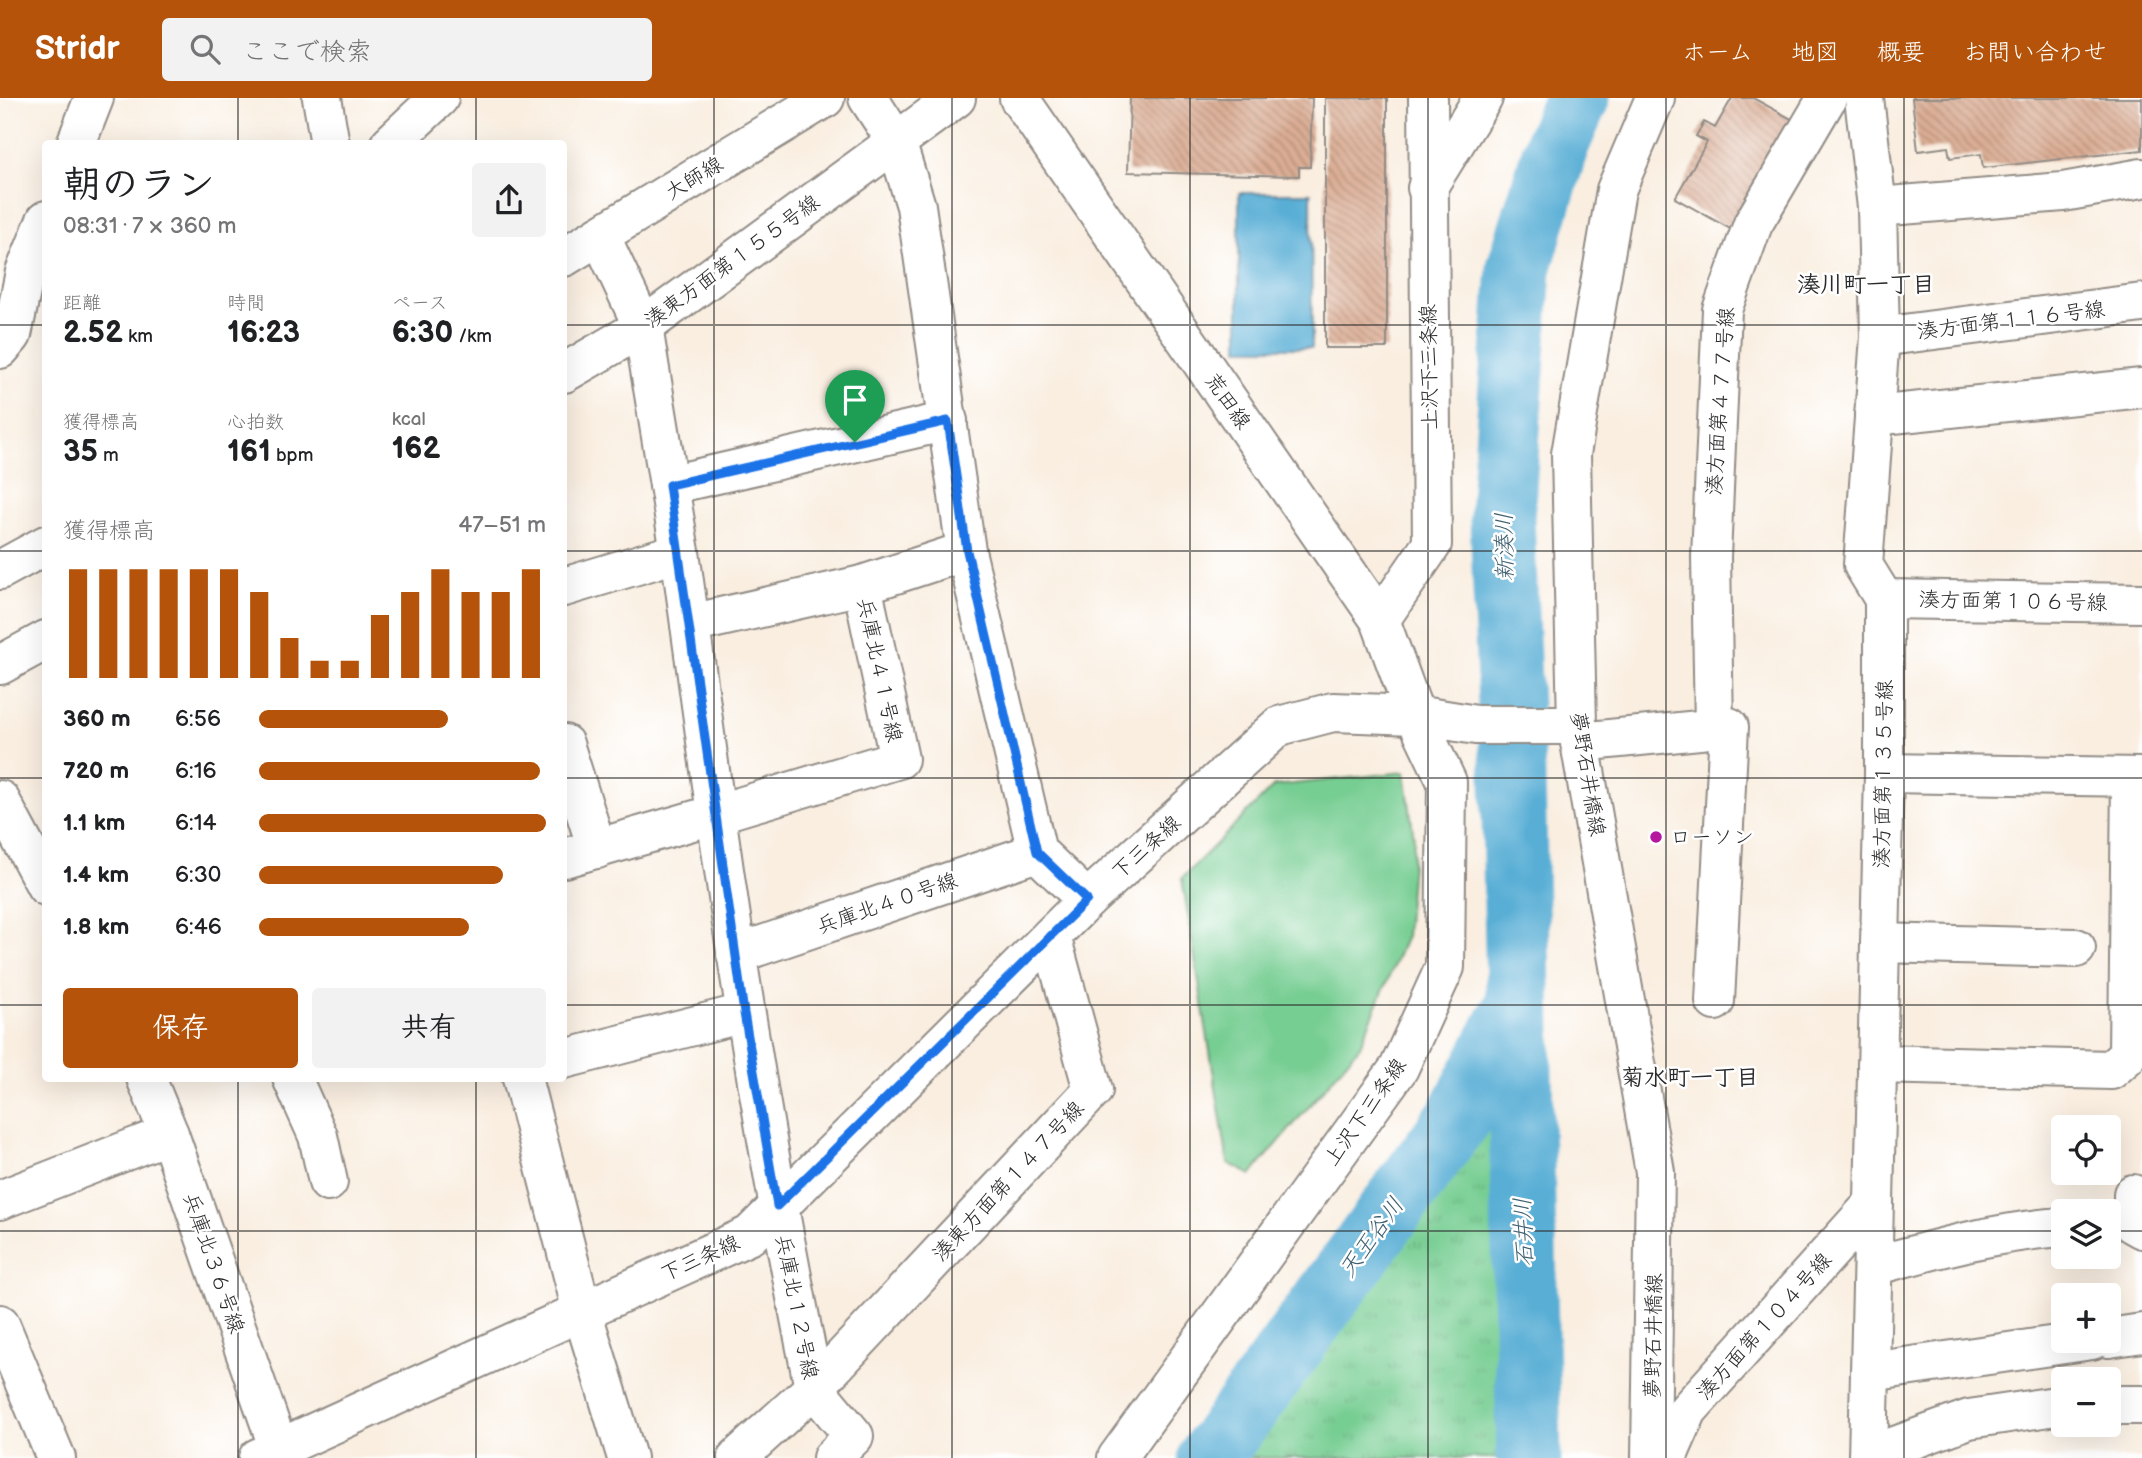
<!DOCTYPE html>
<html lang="ja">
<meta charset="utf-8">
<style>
body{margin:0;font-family:"Balsamiq Sans","Klee One",sans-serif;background:#f2f2f2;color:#202124;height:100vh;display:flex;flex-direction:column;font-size:26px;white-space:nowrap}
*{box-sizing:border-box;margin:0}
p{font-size:23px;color:#757577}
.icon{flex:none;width:38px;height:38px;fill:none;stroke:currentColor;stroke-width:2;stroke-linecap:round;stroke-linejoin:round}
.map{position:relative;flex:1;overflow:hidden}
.sheet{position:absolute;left:42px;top:42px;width:525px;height:942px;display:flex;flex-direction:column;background:#fff;border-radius:7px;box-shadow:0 7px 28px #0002}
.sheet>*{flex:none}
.tools{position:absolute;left:2051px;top:1017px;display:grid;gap:14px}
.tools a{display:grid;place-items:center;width:70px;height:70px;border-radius:7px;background:#fff;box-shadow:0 7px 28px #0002;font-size:35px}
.pin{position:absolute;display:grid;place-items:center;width:60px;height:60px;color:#fff;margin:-72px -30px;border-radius:50% 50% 50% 0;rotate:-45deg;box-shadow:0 0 7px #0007}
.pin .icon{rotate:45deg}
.round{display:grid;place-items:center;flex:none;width:74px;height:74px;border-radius:7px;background:#f2f2f2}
.summary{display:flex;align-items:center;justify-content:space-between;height:119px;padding:0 21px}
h1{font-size:38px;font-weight:600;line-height:52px}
.figures{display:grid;grid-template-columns:repeat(3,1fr);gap:10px;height:119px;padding:7px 21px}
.figures div{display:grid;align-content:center}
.figures b{font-size:30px;font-weight:600}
.figures small{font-size:19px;font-weight:400}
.figures p{font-size:19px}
.chart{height:196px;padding:14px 21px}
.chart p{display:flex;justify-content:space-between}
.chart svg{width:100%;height:126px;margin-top:7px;stroke:#b45309;stroke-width:6}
.primary-button{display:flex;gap:14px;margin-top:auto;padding:14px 21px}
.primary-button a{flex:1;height:80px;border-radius:7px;background:#b45309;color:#fff;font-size:28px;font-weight:600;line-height:80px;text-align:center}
.primary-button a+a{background:#f2f2f2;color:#202124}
ul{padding:0 21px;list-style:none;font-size:23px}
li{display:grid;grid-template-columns:112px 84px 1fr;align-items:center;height:52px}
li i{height:18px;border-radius:9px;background:#b45309}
header{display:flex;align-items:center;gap:42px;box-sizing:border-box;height:98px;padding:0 35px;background:#b45309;color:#fff}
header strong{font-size:33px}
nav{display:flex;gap:38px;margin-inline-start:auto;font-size:24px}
.search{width:490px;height:63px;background:#f2f2f2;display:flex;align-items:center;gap:18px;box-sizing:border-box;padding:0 24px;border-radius:7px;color:#757577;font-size:26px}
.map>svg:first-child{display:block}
.grass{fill:#77ce93;stroke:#517c5f;stroke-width:2}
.park{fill:url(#park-tufts);stroke:#517c5f;stroke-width:2}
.water{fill:#58aed5;stroke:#426c80;stroke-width:2}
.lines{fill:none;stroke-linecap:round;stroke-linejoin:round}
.river{stroke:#58aed5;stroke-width:65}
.building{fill:url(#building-back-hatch)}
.minor-casing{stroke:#928c86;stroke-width:42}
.minor{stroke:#fff;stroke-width:38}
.route-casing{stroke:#fff;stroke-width:14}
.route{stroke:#1a73e8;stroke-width:9}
.grid{fill:none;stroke:#2b2b2b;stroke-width:2;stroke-opacity:0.55}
.poi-dot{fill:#b5179e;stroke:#fff;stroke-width:2.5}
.labels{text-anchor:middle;stroke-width:5;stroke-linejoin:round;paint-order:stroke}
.street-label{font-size:21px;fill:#2b2b2b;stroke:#fff}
.poi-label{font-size:21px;fill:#2b2b2b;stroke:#fff;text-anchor:start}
.neighbourhood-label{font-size:23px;font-weight:bold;fill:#2b2b2b;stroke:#fff}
.water-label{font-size:23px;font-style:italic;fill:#3d5f6f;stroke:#fff}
</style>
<header>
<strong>Stridr</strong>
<div class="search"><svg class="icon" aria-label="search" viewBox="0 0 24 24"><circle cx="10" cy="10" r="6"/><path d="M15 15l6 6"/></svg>ここで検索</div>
<nav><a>ホーム</a><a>地図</a><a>概要</a><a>お問い合わせ</a></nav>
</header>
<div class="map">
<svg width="2142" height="1360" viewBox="0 0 2142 1360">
<defs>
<pattern id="park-tufts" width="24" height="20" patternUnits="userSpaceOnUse" patternTransform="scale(1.75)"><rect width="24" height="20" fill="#77ce93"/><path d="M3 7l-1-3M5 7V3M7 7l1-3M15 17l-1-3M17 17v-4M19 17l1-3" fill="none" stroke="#67b17f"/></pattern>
<pattern id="building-back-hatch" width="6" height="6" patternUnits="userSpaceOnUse" patternTransform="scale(1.75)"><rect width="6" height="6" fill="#dbad94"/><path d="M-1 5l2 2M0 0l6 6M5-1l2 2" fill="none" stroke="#b28d79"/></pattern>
</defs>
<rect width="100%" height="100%" fill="#fff"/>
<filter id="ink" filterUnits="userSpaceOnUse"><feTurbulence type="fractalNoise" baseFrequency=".0143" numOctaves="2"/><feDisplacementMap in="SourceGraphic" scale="14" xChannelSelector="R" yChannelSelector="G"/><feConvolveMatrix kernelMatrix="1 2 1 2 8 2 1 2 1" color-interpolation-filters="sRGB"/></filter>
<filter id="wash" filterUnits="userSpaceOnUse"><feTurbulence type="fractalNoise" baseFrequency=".00686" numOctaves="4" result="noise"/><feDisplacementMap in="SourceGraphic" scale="28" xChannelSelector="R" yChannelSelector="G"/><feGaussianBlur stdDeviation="1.57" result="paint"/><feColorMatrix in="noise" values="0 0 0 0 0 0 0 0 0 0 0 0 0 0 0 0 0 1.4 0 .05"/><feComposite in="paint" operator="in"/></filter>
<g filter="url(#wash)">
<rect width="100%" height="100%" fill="#f9eee0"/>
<!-- grass -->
<path class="grass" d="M 1405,674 L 1414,741 L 1406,838 L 1360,948 L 1251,1077 L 1228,1065 L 1182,780 L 1274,688 Z"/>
<!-- park -->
<path class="park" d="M 1494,985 L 1511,1360 L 1228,1360 L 1229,1360 Z"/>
<!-- water -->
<path class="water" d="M 1239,95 L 1311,95 L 1312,250 L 1239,250 Z"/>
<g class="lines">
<!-- river -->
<g class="river">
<path d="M 1210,1360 L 1459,1019 L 1514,913"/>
<path d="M 1529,1360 L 1513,678 L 1502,420 L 1519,170 L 1557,46 L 1577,0"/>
</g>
</g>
<g id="blocks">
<!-- building -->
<g class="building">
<path d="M 1130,0 L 1312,0 L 1310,69 L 1299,69 L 1299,78 L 1128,74 Z"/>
<rect x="1325" y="0" width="62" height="250"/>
<path d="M 1732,0 L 1753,0 L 1795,23 L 1734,133 L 1675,100 L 1707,44 L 1696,38 L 1704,24 L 1715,30 Z"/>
<path d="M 1912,0 L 2142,0 L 2142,52 L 1983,70 L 1981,56 L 1950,60 L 1948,49 L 1918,53 Z"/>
</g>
</g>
</g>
<g filter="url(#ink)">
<use href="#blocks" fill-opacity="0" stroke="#928c86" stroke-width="2"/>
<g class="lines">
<defs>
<g id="minor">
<path d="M 322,0 L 330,46"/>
<path d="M 868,0 L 896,43 L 916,108 L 966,453 L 1037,754 L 1087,802"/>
<path d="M 1019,0 L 1380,522 L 1415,617 L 1447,684 L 1445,869 L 1399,970 L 1117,1360"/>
<path d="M 1864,0 L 1877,109 L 1880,239 L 1863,467 L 1884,501 L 1884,675 L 1868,1360"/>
<path d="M 76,46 L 94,0"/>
<path d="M 390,46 L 439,0"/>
<path d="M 1427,90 L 1483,0"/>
<path d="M 1877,109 L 2063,94 L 2142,80"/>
<path d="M 564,159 L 825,0"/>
<path d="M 1880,239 L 2142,205"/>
<path d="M 0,251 L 12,237 L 25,174 L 46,122"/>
<path d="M 564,275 L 643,229 L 956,0"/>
<path d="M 1874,318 L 2142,290"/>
<path d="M 669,387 L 948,323"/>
<path d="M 0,472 L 46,447"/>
<path d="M 564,489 L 680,454"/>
<path d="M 1884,501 L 2142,505"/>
<path d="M 1380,522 L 1432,446 L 1428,0"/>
<path d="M 690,526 L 862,487"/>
<path d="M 0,567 L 46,542"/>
<path d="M 1714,630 L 1711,459 L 1722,212 L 1753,126 L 1827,0"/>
<path d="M 1580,644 L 1729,629 L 1715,903"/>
<path d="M 564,646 L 597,751"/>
<path d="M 1884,675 L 2142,679"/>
<path d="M 0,702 L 46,788"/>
<path d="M 564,760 L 716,716 L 680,454 L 643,229 L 600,137"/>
<path d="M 1880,845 L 2076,850"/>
<path d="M 736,856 L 1037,754"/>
<path d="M 564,961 L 744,915"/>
<path d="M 1877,966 L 2111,972 L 2128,957 L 2131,679"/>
<path d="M 146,980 L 169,1036 L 282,1360"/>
<path d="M 292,980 L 318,1038 L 328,1084"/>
<path d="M 522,980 L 582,1213 L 627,1360"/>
<path d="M 2133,1096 L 2133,1126 L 2142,1131"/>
<path d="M 0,1102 L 169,1036"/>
<path d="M 1873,1168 C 1936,1151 1998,1133 2063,1129"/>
<path d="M 0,1226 L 56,1360"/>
<path d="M 2109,1240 L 2142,1235"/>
<path d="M 1870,1274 L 2092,1242"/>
<path d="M 2109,1307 L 2142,1307"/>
<path d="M 1868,1358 L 1969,1321 L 2063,1307"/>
<path d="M 258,1360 L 750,1137 L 1087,802 L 1279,628 L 1333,614 L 1415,617 L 1476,627 L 1577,627"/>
<path d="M 737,1360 L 814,1290 C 775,1100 743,909 716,716 L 899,661 L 862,487 L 966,453"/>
<path d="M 832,1360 L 854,1338 L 814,1290 L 1093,992 L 1051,838"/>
<path d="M 1651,1360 L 1655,1074 L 1577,627 L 1571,356 L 1616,92 L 1655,0"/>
<path d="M 1667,1360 L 1688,1312 L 1874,1105"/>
</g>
</defs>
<!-- minor casing -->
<use href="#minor" class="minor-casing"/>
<!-- minor -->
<use href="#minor" class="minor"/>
</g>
</g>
<g class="lines" filter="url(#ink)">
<defs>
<path id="route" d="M 948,323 L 967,453 L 1037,754 L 1087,802 L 777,1108 L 744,915 L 669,387 Z"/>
</defs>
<!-- route casing -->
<use href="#route" class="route-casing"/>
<!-- route -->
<use href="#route" class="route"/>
</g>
<!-- grid -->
<path class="grid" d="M 238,0 L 238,46M 476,0 L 476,46M 714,0 L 714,1360M 952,0 L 952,1360M 1190,0 L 1190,1360M 1428,0 L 1428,1360M 1666,0 L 1666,1360M 1904,0 L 1904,1360M 0,227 L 46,227M 564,227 L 2142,227M 0,453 L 46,453M 564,453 L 2142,453M 0,680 L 46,680M 564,680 L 2142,680M 0,907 L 46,907M 564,907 L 2142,907M 238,980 L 238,1360M 476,980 L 476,1360M 0,1133 L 2063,1133M 2109,1133 L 2142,1133"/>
<!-- markers -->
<circle class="poi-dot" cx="1656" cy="739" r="7"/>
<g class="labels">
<!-- street labels -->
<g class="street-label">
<text transform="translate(694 80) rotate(-31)" y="7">大師線</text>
<text transform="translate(732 163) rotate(-36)" y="7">湊東方面第１５５号線</text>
<text transform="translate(2011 222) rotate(-7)" y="7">湊方面第１１６号線</text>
<text transform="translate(1429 269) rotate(-91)" y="7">上沢下三条線</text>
<text transform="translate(1228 303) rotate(55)" y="7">荒田線</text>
<text transform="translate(1720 303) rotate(-86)" y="7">湊方面第４７７号線</text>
<text transform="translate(2013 503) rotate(1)" y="7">湊方面第１０６号線</text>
<text transform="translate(880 572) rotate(78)" y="7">兵庫北４１号線</text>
<text transform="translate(1588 676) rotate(81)" y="7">夢野石井橋線</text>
<text transform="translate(1883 676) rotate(-89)" y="7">湊方面第１３５号線</text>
<text transform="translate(1146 749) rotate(-42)" y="7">下三条線</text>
<text transform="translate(887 805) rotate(-19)" y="7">兵庫北４０号線</text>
<text transform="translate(1365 1014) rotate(-55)" y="7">上沢下三条線</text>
<text transform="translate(1008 1083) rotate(-47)" y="7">湊東方面第１４７号線</text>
<text transform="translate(700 1160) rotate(-24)" y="7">下三条線</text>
<text transform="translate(214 1165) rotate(71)" y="7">兵庫北３６号線</text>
<text transform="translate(797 1209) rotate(79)" y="7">兵庫北１２号線</text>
<text transform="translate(1764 1228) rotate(-48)" y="7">湊方面第１０４号線</text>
<text transform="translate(1653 1238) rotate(-89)" y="7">夢野石井橋線</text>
</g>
<!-- poi labels -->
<g class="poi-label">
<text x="1670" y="746">ローソン</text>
</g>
<!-- neighbourhood labels -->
<g class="neighbourhood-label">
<text x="1866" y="194">湊川町一丁目</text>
<text x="1690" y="987">菊水町一丁目</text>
</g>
<!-- water labels -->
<g class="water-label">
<text transform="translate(1504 449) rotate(-91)" y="8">新湊川</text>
<text transform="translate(1523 1134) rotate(-92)" y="8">石井川</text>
<text transform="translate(1371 1139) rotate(-54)" y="8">天王谷川</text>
</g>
</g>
</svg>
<div class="tools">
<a><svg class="icon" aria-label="locate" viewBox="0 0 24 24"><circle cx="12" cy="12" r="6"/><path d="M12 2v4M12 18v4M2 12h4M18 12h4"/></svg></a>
<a><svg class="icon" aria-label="layers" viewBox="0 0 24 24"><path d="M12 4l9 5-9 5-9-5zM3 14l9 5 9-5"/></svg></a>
<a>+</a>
<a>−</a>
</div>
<div class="pin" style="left:855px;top:344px;background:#1e9e55"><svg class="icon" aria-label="arrive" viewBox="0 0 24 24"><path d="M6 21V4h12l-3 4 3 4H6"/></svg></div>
<section class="sheet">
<div class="summary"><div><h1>朝のラン</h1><p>08:31 · 7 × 360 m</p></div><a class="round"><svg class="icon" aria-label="share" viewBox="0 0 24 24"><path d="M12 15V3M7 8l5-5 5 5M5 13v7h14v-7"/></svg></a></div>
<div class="figures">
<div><p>距離</p><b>2.52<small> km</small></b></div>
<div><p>時間</p><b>16:23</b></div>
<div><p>ペース</p><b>6:30<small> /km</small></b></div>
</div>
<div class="figures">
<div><p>獲得標高</p><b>35<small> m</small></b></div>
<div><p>心拍数</p><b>161<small> bpm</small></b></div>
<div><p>kcal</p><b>162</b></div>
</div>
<div class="chart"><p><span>獲得標高</span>47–51 m</p>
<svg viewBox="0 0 160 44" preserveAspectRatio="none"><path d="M5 44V6M15 44V6M25 44V6M35 44V6M45 44V6M55 44V6M65 44V14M75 44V30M85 44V38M95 44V38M105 44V22M115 44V14M125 44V6M135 44V14M145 44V14M155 44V6"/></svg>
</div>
<ul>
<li><b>360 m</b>6:56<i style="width:66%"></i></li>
<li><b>720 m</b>6:16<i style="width:98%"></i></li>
<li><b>1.1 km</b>6:14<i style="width:100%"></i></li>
<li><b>1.4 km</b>6:30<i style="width:85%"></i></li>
<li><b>1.8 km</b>6:46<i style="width:73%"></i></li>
</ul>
<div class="primary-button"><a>保存</a><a>共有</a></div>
</section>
</div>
